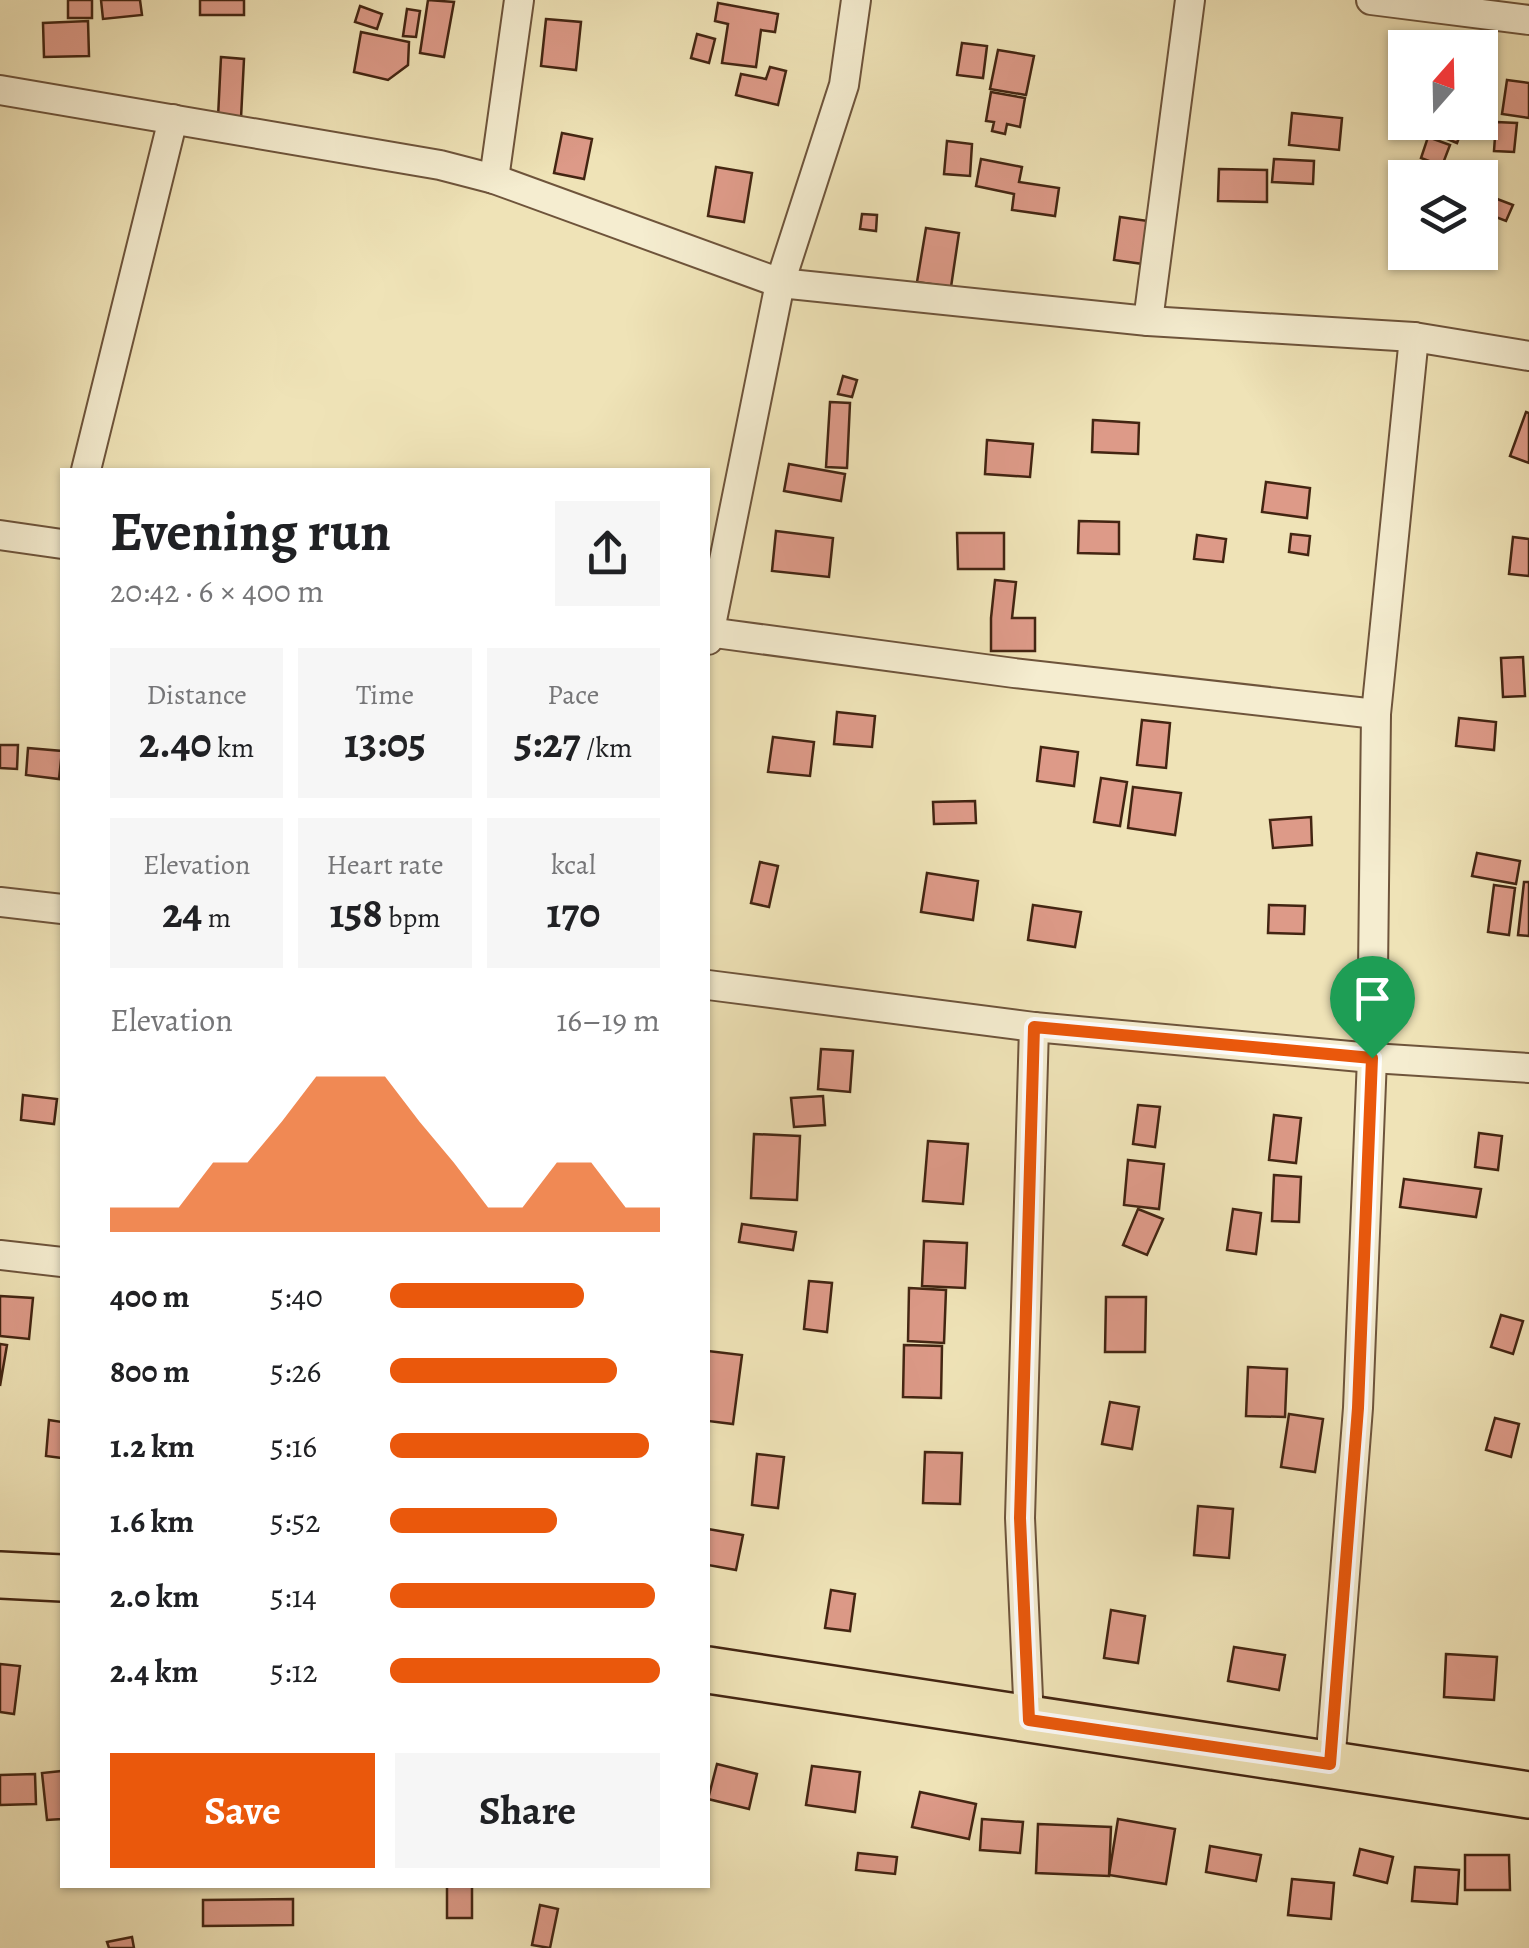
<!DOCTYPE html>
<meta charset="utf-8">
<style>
body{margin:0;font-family:Alegreya,serif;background:#f6f6f6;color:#202124;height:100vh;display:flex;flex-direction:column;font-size:38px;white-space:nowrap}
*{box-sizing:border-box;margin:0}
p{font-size:32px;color:#757577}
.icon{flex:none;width:55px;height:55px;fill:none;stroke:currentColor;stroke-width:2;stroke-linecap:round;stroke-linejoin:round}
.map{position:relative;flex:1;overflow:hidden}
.side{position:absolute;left:60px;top:468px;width:650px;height:1420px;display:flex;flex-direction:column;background:#fff;border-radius:0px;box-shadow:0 2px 8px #0004}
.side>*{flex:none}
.needle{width:65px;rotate:20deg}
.controls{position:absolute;left:1388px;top:30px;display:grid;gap:20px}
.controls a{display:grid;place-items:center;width:110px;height:110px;border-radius:0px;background:#fff;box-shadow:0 2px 8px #0004;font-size:50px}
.pin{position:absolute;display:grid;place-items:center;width:85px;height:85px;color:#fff;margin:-102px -42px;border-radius:50% 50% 50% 0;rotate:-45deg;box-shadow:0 0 10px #0007}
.pin .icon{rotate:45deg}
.round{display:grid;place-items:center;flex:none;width:105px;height:105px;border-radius:0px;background:#f6f6f6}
.overview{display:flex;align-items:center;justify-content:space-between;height:170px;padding:0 50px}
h1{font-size:55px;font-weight:700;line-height:75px}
.metrics{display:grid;grid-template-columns:repeat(3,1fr);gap:15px;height:170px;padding:10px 50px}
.metrics div{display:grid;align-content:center;border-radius:0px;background:#f6f6f6;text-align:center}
.metrics b{font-size:42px;font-weight:700}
.metrics small{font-size:28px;font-weight:400}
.metrics p{font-size:28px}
.chart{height:280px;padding:20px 50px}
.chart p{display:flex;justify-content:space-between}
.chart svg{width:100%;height:180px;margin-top:10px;fill:#ea580c;opacity:.7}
.action{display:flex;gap:20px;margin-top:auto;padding:20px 50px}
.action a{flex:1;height:115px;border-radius:0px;background:#ea580c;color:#fff;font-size:40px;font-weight:700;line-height:115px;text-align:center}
.action a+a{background:#f6f6f6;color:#202124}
ul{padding:0 50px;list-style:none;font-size:32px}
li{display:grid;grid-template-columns:160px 120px 1fr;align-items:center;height:75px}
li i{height:25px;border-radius:12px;background:#ea580c}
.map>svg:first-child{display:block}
.building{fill:#dd9a88;stroke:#432512;stroke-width:2.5}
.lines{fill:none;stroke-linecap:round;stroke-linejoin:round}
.minor-casing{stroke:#6e543b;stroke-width:32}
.primary-casing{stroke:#432512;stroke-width:50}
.minor{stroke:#f5edd0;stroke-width:28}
.primary{stroke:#efe3b7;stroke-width:45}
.route-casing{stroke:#fff;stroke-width:20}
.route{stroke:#ea580c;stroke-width:12}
</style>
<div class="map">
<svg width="1529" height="1948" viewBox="0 0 1529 1948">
<rect width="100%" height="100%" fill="#efe3b7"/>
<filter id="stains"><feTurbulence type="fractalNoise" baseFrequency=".002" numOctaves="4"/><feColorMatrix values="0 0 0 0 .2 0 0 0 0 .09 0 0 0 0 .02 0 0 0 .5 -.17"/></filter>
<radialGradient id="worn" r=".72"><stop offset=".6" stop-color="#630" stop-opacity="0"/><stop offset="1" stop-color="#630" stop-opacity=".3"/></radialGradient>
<!-- building -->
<g class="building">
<rect x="68" y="0" width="24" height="18"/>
<path d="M 101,0 L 140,0 L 142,15 L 103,19 Z"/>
<rect x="200" y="0" width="44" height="15"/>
<path d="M 428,0 L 454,2 L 444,57 L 420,53 Z"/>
<path d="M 718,3 L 778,14 L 775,32 L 761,30 L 756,67 L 722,63 L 728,24 L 715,21 Z"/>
<path d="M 360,6 L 382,14 L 377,29 L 355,22 Z"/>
<path d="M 407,9 L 420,11 L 416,37 L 403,36 Z"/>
<path d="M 546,19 L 581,22 L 576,70 L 541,66 Z"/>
<path d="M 88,21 L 89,56 L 44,57 L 43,23 Z"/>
<path d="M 361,32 L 409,42 L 408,65 L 388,80 L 354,72 Z"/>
<path d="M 697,34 L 715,39 L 709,63 L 691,58 Z"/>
<path d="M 962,43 L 987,46 L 983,78 L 957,75 Z"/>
<path d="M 998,50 L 1034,56 L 1026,95 L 990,89 Z"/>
<path d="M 221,57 L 244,59 L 241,118 L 218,117 Z"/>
<path d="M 770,67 L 786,71 L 778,105 L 736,95 L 741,74 L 766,79 Z"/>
<path d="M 1507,80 L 1529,83 L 1529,118 L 1502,114 Z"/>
<path d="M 991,92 L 1025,98 L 1020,127 L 1007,124 L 1005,134 L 992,131 L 994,122 L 986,121 Z"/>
<path d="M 1292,113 L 1342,118 L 1339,150 L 1289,145 Z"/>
<path d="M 1440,122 L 1464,124 L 1457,143 L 1435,134 Z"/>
<path d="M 1496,122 L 1517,123 L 1514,152 L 1494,151 Z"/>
<path d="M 562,133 L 592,139 L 584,179 L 554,173 Z"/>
<path d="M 1428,137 L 1450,145 L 1442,166 L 1421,158 Z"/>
<path d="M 947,141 L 972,144 L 970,176 L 944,174 Z"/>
<path d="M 981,159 L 1022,167 L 1019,182 L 1059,188 L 1055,216 L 1012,210 L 1014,194 L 976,186 Z"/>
<path d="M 1274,159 L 1314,161 L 1313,184 L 1272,182 Z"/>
<path d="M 716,167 L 752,173 L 744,222 L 708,216 Z"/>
<path d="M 1219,169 L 1267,170 L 1267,202 L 1218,201 Z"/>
<path d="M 1484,194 L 1513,205 L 1506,221 L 1480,211 Z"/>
<path d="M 862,214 L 877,215 L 876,231 L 860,229 Z"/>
<path d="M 1120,217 L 1148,221 L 1143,264 L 1114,260 Z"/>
<path d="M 926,228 L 959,233 L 951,287 L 917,282 Z"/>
<path d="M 843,376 L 857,380 L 852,397 L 838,394 Z"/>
<path d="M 830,402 L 850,403 L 847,468 L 826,467 Z"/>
<path d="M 1526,412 L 1529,413 L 1529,463 L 1510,456 Z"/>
<path d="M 1093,420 L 1139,423 L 1138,454 L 1092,452 Z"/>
<path d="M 987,440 L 1033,444 L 1030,477 L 985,474 Z"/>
<path d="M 789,464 L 845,474 L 841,501 L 784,491 Z"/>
<path d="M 1266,482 L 1310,488 L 1307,518 L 1262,512 Z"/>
<path d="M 1079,521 L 1119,522 L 1119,554 L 1078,553 Z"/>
<path d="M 776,531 L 833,538 L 829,577 L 772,571 Z"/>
<path d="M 957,533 L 1004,533 L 1004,569 L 958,569 Z"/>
<path d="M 1291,534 L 1310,536 L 1308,555 L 1289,552 Z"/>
<path d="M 1197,535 L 1226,539 L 1223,562 L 1194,559 Z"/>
<path d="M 1513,537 L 1529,539 L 1529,576 L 1509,574 Z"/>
<path d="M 995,580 L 1016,582 L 1012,618 L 1035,618 L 1035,651 L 991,651 L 991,618 Z"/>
<path d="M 1523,657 L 1525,696 L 1503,697 L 1501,658 Z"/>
<path d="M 837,712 L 875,716 L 872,747 L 834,744 Z"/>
<path d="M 1459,718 L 1496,722 L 1494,750 L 1456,746 Z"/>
<path d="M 1142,720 L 1170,723 L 1166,768 L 1137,765 Z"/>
<path d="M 773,737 L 814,742 L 810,776 L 768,772 Z"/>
<path d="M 0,745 L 18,745 L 17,769 L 0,768 Z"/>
<path d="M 1041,747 L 1078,752 L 1074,786 L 1037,781 Z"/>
<path d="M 28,748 L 62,751 L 59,779 L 26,775 Z"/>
<path d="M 1101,778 L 1127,782 L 1120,826 L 1094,822 Z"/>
<path d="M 1133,787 L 1181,793 L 1175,835 L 1128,828 Z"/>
<path d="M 975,801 L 976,823 L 934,824 L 933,802 Z"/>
<path d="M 1311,817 L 1312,845 L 1273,848 L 1270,820 Z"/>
<path d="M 1477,853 L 1520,861 L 1516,884 L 1472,876 Z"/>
<path d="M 760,862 L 778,866 L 769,907 L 751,903 Z"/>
<path d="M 927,873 L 978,881 L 973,920 L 921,912 Z"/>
<path d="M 1524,882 L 1529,882 L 1529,936 L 1518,935 Z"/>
<path d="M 1494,885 L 1515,888 L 1509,935 L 1488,932 Z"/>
<path d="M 1033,905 L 1081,912 L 1075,947 L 1028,940 Z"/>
<path d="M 1269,905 L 1305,906 L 1304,934 L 1268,933 Z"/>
<path d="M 821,1049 L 853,1051 L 850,1092 L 818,1089 Z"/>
<path d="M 23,1095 L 57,1099 L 54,1124 L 21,1120 Z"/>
<path d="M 823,1096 L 825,1125 L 794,1127 L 791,1098 Z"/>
<path d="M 1138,1105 L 1160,1107 L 1155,1147 L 1133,1144 Z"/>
<path d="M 1274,1115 L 1301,1118 L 1296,1163 L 1269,1160 Z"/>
<path d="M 1479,1133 L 1502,1136 L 1498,1170 L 1475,1167 Z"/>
<path d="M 754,1134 L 800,1136 L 797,1200 L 751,1198 Z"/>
<path d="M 928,1141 L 968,1144 L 963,1204 L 923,1201 Z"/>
<path d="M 1128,1160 L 1164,1164 L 1159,1209 L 1124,1205 Z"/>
<path d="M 1274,1175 L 1301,1177 L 1299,1222 L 1272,1221 Z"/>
<path d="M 1404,1179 L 1481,1189 L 1476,1217 L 1400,1207 Z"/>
<path d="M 1138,1209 L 1163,1219 L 1147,1255 L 1123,1245 Z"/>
<path d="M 1233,1209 L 1261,1213 L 1256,1254 L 1227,1250 Z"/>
<path d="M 742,1224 L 796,1232 L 793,1250 L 739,1242 Z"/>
<path d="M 924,1241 L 967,1243 L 965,1288 L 922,1286 Z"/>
<path d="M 809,1281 L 832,1283 L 827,1332 L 804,1329 Z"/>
<path d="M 909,1288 L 946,1290 L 944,1343 L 908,1341 Z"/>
<path d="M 0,1296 L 33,1298 L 29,1339 L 0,1336 Z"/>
<path d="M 1106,1297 L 1146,1297 L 1145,1352 L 1105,1352 Z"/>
<path d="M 1501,1315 L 1523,1321 L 1513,1354 L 1491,1347 Z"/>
<path d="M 0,1344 L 7,1345 L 0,1386 Z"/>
<path d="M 904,1345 L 942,1346 L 941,1398 L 903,1397 Z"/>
<path d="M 708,1351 L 742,1355 L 733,1424 L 708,1421 Z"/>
<path d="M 1248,1367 L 1287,1369 L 1285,1417 L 1246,1416 Z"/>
<path d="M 1110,1402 L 1139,1407 L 1132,1449 L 1102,1444 Z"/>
<path d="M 1289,1414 L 1323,1419 L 1315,1472 L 1281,1467 Z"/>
<path d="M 1495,1418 L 1519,1424 L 1511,1457 L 1486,1450 Z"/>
<path d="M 49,1420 L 62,1422 L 62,1458 L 46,1456 Z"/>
<path d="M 925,1452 L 962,1453 L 960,1504 L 923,1503 Z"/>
<path d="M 757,1454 L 784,1457 L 778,1508 L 752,1505 Z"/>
<path d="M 1198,1506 L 1233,1509 L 1229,1558 L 1194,1555 Z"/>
<path d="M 708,1529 L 743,1535 L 736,1570 L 708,1565 Z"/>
<path d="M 831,1590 L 855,1594 L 850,1631 L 825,1628 Z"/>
<path d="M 1111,1610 L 1145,1616 L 1138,1663 L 1104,1658 Z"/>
<path d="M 1234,1647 L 1285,1655 L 1279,1690 L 1228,1681 Z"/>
<path d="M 1446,1654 L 1497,1657 L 1494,1700 L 1444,1697 Z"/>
<path d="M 0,1664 L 20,1666 L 14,1714 L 0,1712 Z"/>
<path d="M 717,1764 L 757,1774 L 749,1809 L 708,1799 Z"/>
<path d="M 812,1766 L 860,1772 L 855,1812 L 806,1805 Z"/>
<path d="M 62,1771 L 62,1819 L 47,1820 L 42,1773 Z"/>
<path d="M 35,1774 L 36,1804 L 0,1805 L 0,1775 Z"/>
<path d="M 920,1792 L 976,1804 L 969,1839 L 912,1827 Z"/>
<path d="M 982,1819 L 1023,1822 L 1020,1853 L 980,1850 Z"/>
<path d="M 1118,1819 L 1175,1829 L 1166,1884 L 1109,1875 Z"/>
<path d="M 1038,1824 L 1111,1827 L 1109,1876 L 1036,1873 Z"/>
<path d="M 1210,1846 L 1261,1855 L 1256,1881 L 1206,1872 Z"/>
<path d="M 1360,1849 L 1393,1857 L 1387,1883 L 1354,1875 Z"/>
<path d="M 858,1853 L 897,1857 L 895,1874 L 856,1870 Z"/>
<path d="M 1465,1855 L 1509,1855 L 1510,1890 L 1465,1890 Z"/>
<path d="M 1415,1867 L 1459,1870 L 1457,1904 L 1412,1901 Z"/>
<path d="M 1292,1879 L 1334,1883 L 1331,1919 L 1288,1915 Z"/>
<rect x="447" y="1885" width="25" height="33"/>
<path d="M 293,1899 L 293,1925 L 203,1926 L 203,1900 Z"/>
<path d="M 540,1905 L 558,1909 L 550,1948 L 532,1945 Z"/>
<path d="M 132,1937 L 134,1948 L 109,1948 L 107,1942 Z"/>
</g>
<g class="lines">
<defs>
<g id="minor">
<path d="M 1371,0 L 1529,20"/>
<path d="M 0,90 L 440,165 L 494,179 L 780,283 L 1148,321 L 1414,337 L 1529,356"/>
<path d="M 494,179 L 519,0"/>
<path d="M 1148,321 L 1190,0"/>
<path d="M 86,470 L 173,119"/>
<path d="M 0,535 L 62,544"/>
<path d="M 708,632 L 1014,673 L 1376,714"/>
<path d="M 708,640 L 780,283 L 844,85 L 856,0"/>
<path d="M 0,902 L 62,909"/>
<path d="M 708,985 L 1034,1027 L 1372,1058 L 1529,1068"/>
<path d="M 0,1255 L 62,1262"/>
<path d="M 1029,1720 L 1020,1518 L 1034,1027"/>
<path d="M 1330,1765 L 1358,1408 L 1372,1058 L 1376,714 L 1414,337"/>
</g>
<g id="primary">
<path d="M 0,1575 L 62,1578"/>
<path d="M 708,1670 L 1529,1795"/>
</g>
</defs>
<!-- minor casing -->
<use href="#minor" class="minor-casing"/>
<!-- primary casing -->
<use href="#primary" class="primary-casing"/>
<!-- minor -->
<use href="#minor" class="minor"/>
<!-- primary -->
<use href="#primary" class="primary"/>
</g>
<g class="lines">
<defs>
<path id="route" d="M 1034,1027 L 1372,1058 L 1358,1408 L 1330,1764 L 1029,1720 L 1020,1518 Z"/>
</defs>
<!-- route casing -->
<use href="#route" class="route-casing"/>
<!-- route -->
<use href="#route" class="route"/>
</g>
<rect width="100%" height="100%" filter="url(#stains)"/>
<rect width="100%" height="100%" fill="url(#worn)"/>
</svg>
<div class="controls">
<a><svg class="needle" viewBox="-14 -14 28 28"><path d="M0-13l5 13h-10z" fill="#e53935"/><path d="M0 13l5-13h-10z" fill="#757577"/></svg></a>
<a><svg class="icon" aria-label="layers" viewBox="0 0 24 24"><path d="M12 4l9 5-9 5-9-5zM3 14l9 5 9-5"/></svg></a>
</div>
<div class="pin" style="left:1372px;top:1058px;background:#1e9e55"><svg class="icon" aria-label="arrive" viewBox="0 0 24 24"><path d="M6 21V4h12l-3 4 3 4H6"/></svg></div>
<section class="side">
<div class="overview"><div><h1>Evening run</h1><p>20:42 · 6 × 400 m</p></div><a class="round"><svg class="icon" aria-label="share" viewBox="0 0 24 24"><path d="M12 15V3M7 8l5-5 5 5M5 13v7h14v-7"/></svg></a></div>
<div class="metrics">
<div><p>Distance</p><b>2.40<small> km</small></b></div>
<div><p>Time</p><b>13:05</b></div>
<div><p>Pace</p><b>5:27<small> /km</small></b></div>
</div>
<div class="metrics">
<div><p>Elevation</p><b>24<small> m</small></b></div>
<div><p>Heart rate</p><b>158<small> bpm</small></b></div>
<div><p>kcal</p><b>170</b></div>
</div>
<div class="chart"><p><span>Elevation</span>16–19 m</p>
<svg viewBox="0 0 160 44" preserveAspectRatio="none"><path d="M0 44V38L10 38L20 38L30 27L40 27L50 17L60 6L70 6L80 6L90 17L100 27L110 38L120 38L130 27L140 27L150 38L160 38V44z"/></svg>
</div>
<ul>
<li><b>400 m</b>5:40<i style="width:72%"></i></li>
<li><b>800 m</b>5:26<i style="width:84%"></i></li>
<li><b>1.2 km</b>5:16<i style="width:96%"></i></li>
<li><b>1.6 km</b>5:52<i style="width:62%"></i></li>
<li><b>2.0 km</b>5:14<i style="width:98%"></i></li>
<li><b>2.4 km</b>5:12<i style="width:100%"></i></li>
</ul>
<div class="action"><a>Save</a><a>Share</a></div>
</section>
</div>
